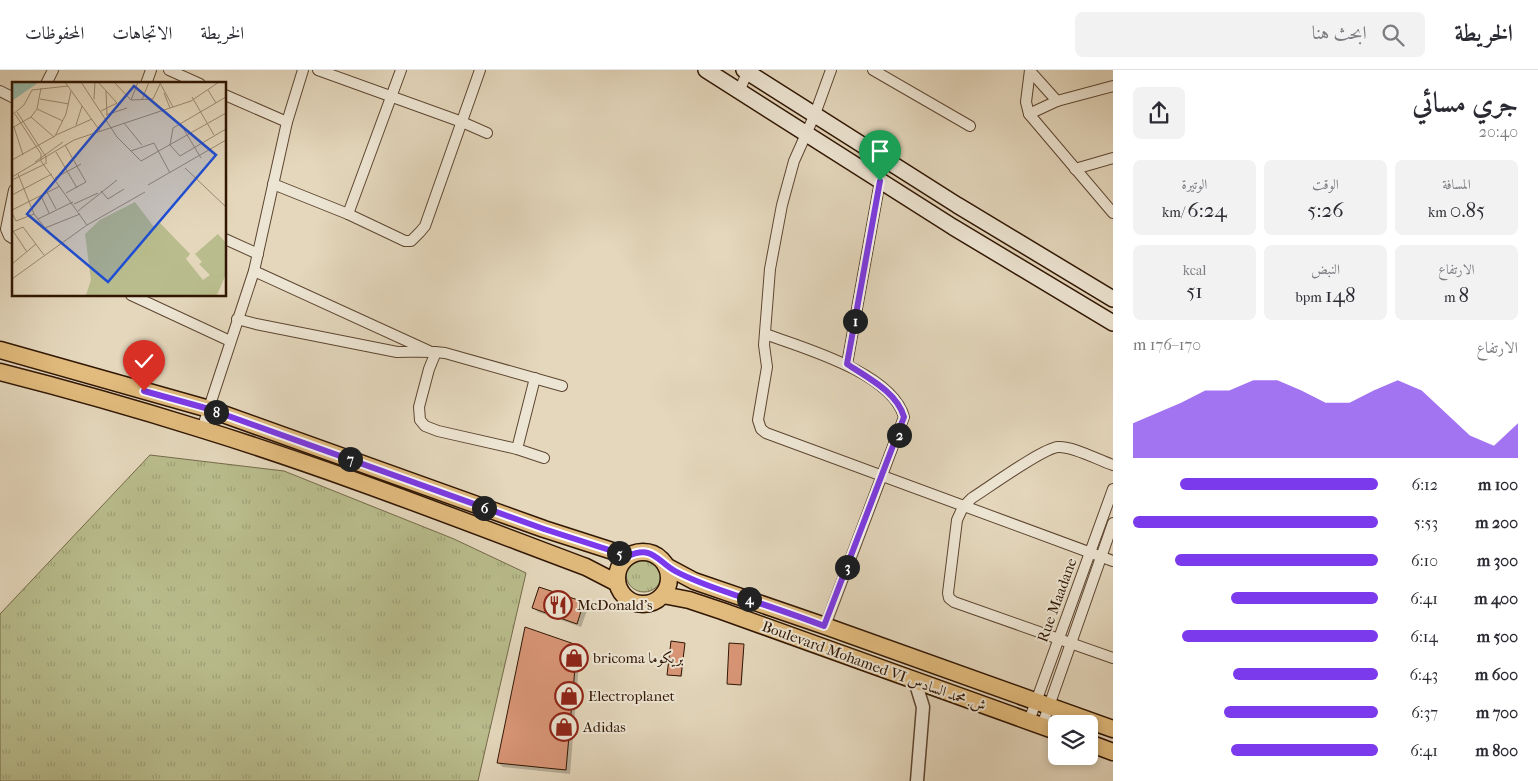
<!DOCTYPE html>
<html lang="ar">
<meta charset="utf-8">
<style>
body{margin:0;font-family:"IM FELL French Canon",Amiri,serif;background:#f2f2f3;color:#2b2b33;direction:rtl;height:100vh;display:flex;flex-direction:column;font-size:19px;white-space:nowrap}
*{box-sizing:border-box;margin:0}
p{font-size:16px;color:#7c7c81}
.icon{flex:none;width:28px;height:28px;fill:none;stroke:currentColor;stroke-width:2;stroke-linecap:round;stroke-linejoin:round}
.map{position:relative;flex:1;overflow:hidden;direction:ltr}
.panel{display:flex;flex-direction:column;background:#fff;width:425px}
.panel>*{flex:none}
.tools{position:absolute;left:1048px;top:645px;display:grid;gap:10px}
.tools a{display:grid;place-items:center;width:50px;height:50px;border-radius:8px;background:#fff;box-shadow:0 2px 8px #0003;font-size:25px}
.pin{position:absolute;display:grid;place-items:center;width:42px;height:42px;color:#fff;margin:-51px -21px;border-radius:50% 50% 50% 0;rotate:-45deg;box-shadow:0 0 5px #0007}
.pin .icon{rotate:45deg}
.km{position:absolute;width:25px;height:25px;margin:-12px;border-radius:50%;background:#222;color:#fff;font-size:14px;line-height:25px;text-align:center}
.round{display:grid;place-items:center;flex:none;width:52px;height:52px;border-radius:8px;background:#f2f2f3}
.headline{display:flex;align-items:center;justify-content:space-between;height:85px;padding:0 20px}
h1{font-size:28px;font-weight:600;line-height:38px}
.figures{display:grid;grid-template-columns:repeat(3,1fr);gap:8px;height:85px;padding:5px 20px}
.figures div{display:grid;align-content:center;border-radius:8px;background:#f2f2f3;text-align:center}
.figures b{font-size:21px;font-weight:600}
.figures small{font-size:14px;font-weight:400}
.figures p{font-size:14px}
.chart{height:140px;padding:10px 20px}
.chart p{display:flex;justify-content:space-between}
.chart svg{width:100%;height:90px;margin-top:5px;fill:#7c3aed;opacity:.7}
ul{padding:0 20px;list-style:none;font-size:16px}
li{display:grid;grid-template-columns:80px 60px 1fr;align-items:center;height:38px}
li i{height:12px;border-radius:6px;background:#7c3aed}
header{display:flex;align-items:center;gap:30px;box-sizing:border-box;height:70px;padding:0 25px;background:#fff;border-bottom:1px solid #e1e1e2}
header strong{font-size:24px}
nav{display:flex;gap:28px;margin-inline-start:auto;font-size:18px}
.search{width:350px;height:45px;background:#f2f2f3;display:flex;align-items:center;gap:12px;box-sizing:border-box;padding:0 18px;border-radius:8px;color:#7c7c81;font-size:19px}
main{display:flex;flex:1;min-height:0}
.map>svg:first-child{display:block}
.grass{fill:url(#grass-tufts);stroke:#746a48}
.shadow{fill:#0003}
.building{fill:#d99677;stroke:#301603}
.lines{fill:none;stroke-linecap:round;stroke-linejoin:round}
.minor-casing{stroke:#5d4631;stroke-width:12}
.tertiary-casing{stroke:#5d4631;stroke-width:15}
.secondary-casing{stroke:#301603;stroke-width:18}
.primary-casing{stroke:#301603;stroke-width:19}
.minor{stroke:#ede5d3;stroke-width:10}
.tertiary{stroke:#ede5d3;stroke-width:12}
.secondary{stroke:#ede5d3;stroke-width:15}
.primary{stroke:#e2bc7e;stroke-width:16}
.route-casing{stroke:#fff;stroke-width:10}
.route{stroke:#7c3aed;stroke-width:6}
.labels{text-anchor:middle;stroke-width:4;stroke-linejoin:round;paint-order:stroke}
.street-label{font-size:15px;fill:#301603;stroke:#ede5d3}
.poi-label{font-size:15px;fill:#301603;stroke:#ede5d3;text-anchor:start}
.inset-road{fill:none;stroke:#9c8a72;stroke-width:1}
.view{fill:#1d4ed8;fill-opacity:0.15;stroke:#1d4ed8;stroke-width:2.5}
.inset-edge{fill:none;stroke:#301603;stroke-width:2.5}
</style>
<header>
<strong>الخريطة</strong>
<div class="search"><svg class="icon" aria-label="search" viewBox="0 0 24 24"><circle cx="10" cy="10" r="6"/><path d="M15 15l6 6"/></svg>ابحث هنا</div>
<nav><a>الخريطة</a><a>الاتجاهات</a><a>المحفوظات</a></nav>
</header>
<main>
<section class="panel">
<div class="headline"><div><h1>جري مسائي</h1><p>20:40</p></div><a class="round"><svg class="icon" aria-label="share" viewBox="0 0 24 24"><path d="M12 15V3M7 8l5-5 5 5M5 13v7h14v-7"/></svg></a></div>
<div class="figures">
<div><p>المسافة</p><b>0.85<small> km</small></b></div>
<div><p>الوقت</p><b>5:26</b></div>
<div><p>الوتيرة</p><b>6:24<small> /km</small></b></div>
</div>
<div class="figures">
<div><p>الارتفاع</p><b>8<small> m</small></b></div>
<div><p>النبض</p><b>148<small> bpm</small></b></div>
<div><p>kcal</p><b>51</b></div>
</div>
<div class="chart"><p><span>الارتفاع</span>170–176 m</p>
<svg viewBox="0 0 160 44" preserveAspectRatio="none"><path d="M0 44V27L10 22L20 17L30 11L40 11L50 6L60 6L70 11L80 17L90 17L100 11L110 6L120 11L130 22L140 33L150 38L160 27V44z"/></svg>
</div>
<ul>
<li><b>100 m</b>6:12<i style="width:81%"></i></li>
<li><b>200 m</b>5:53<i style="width:100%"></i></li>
<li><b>300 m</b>6:10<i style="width:83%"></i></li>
<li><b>400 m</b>6:41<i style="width:60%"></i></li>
<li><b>500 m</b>6:14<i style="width:80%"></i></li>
<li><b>600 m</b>6:43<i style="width:59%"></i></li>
<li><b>700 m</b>6:37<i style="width:63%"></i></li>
<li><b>800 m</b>6:41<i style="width:60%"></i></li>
</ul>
</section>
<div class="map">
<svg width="1113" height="711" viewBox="0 0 1113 711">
<defs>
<pattern id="grass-tufts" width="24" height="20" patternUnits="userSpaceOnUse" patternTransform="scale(1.25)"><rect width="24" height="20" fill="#b9bd8d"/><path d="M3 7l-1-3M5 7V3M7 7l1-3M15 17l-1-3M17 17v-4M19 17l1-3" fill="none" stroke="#9fa278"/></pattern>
</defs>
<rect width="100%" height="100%" fill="#e4d7bc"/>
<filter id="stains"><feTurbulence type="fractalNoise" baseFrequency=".004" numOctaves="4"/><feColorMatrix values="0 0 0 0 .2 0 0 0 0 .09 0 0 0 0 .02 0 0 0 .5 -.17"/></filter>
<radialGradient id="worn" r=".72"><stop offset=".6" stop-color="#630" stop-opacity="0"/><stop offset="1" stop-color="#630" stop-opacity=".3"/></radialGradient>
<!-- grass -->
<g class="grass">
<path d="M 150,385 L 284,401 L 454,469 L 526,503 L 478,711 L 0,711 L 0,544 Z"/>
<circle cx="644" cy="504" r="18"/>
</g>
<!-- shadow -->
<g class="shadow">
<path d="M 584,534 L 588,538 L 581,557 L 538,542 L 534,538 Z"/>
<path d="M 684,574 L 682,607 L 669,605 L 668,604 Z"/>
<path d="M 744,575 L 742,615 L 729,614 Z"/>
<path d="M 576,576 L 580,581 L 570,704 L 503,697 L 498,693 Z"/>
</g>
<!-- building -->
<g class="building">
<path d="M 539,517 L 584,532 L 577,554 L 532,538 Z"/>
<path d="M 525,557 L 577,575 L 566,700 L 497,693 Z"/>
<path d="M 671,571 L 685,573 L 681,606 L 667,605 Z"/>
<path d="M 729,573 L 744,574 L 741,615 L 727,614 Z"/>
</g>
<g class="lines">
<defs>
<g id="minor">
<path d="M 169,0 L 200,14"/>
<path d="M 318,0 L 462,52 L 487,63"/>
<path d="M 831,0 L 815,44 L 794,91 L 782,135 L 770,199 L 764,275 L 767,297 L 758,350 L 761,359 L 766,363 L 1113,491"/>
<path d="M 873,0 L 970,56"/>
<path d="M 1030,0 L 1026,32 L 1029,44 L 1113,143"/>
<path d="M 1030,1 L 1057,31"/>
<path d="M 46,14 L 53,0"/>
<path d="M 146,14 L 151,0"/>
<path d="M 0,21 L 14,28"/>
<path d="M 739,22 L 748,0"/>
<path d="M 225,25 L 287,52"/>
<path d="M 1029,44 L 1057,31 L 1113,16"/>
<path d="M 1075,99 L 1113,88"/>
<path d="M 273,114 L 348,144 L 405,171 L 411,171 L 420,162 L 425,156 L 480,0"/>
<path d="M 14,120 L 6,159 L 9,166 L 14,169"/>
<path d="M 348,144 L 401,0"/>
<path d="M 225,169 L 258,184"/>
<path d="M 254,201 L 429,281"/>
<path d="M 131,225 L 230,271"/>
<path d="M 237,249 L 256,254 L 397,282 C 413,282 429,281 445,283 L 562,316"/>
<path d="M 765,264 C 804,278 892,303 904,347 L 825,556"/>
<path d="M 436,282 L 429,299 L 419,337 L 420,350 L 425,356 L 438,361 L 517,379 L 544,388"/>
<path d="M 847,294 L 880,111"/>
<path d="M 202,359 L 254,201 L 287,52 L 303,0"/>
<path d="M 517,379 L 535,308"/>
<path d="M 1113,395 C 1098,390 1073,376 1058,377 C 1043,378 988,418 972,428 L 963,437 L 957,450 L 948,523 L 949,528 L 954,532 L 1113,588"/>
<path d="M 1029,651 L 1113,419"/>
<path d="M 1042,656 L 1113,453"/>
</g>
<path id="tertiary" d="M 915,611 L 923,637 L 917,711"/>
<g id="secondary">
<path d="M 706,0 L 953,157 L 1113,253"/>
<path d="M 744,0 L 957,135 L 1113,229"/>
</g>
<g id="primary">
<path d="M 0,280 L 209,339 L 544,459 L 628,486"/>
<path d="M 0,302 C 67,319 134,338 201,359 C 331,399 458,449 586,497 L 617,513"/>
<circle cx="643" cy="508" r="26"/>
<path d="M 666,496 L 694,511 L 825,556 L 1113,659"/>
<path d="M 663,525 L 689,530 L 722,541 L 1056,661"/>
<path d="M 1089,673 L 1113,682"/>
</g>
</defs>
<!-- minor casing -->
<use href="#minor" class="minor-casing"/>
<!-- tertiary casing -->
<use href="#tertiary" class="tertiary-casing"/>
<!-- secondary casing -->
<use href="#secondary" class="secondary-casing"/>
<!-- primary casing -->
<use href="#primary" class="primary-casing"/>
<!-- minor -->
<use href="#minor" class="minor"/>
<!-- tertiary -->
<use href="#tertiary" class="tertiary"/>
<!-- secondary -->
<use href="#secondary" class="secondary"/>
<!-- primary -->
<use href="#primary" class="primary"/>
</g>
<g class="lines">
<defs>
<path id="route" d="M 144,321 L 209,339 L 544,459 L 628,486 C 653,475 657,491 675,501 C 697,513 721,520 744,528 C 771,537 798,546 824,556 L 904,347 C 897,322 868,308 847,294 L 880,111"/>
</defs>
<!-- route casing -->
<use href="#route" class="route-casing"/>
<!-- route -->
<use href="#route" class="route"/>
</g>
<!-- icons -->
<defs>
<symbol id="restaurant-ring" viewBox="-11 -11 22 22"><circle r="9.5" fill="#ede5d3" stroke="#8f2418" stroke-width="1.5"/><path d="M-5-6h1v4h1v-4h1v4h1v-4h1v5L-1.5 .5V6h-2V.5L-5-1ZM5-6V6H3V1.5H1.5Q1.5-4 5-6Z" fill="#8f2418"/></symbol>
<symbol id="shop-ring" viewBox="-11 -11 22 22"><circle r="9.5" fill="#ede5d3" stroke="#8f2418" stroke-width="1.5"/><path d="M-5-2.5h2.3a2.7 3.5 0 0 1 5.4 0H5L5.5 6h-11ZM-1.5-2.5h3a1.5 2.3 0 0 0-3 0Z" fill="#8f2418"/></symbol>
</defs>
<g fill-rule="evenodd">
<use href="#restaurant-ring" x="542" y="519" width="32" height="32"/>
<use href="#shop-ring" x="558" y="572" width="32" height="32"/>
<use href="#shop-ring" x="553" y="610" width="32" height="32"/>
<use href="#shop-ring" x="548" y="641" width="32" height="32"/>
</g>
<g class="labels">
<!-- street labels -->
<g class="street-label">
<text transform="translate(1057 530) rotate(-70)" y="5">Rue Maadane</text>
<text transform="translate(874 596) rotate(20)" y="5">Boulevard Mohamed VI ش. محمد السادس</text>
</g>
<!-- poi labels -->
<g class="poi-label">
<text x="577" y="540">McDonald's</text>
<text x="593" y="593">bricoma بريكوما</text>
<text x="588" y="631">Electroplanet</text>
<text x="583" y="662">Adidas</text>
</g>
</g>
<!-- overview -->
<g transform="translate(12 12)">
<rect width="214" height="214" fill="#e4d7bc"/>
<path d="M 123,120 L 142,145 L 148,141 L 178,172 L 174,177 L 191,198 L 198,193 L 187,182 L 190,180 L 183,172 L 206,152 L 214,161 L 214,192 L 205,213 L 74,213 L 79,198 L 73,152 L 88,138 Z" fill="#b9bd8d"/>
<path d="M 0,0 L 27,0 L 0,19 Z" fill="#97baab"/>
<path class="inset-road" d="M 53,0 L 88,49M 69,0 L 105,55 L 129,79 L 214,31M 86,0 L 105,21 L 89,29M 102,0 L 119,18 L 141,17 L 149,0M 148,1 L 161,25M 196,8 L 204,21M 94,9 L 95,33M 152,11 L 158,26M 180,15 L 202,53M 214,15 L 161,46 L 158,63 L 168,74 L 214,47M 28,17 L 57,22M 82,17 L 83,0M 119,18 L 126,0M 130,18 L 137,0M 25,27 L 51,39M 5,30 L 34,75 L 34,82M 3,32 L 29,72 L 29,79 L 75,143M 0,33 L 12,23 L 20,8 L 56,4M 94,33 L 115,26M 19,35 L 42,55M 112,41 L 130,63M 168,41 L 189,76M 64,43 L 70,24M 2,45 L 11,73M 0,46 L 19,35 L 25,27 L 29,6M 44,53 L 80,37M 53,63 L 74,100 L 54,111M 119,69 L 142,61 L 158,91M 44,70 L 65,106M 0,78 L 43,54 L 54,32 L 59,9M 23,80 L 51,60M 173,86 L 214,125M 6,92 L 22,132 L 33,146 L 68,132M 0,95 L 62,58 L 179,19 L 207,0M 43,96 L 69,82M 0,98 L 33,82M 136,103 L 214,58M 89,109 L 96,117 L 112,107M 35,110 L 44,127M 0,113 L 40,92M 29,114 L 37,131M 62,122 L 86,111M 0,128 L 48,104M 66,129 L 105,98M 0,131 L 4,139 L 22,132M 26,137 L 61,120M 1,149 L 15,170M 0,150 L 11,145 L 32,173M 0,182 L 24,162M 0,197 L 75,143 L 133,110"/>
<path class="view" d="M 122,4 L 204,73 L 96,200 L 15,132 Z"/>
<rect width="214" height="214" class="inset-edge"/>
</g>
<rect width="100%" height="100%" filter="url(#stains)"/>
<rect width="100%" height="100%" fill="url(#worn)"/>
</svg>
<div class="tools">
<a><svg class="icon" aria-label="layers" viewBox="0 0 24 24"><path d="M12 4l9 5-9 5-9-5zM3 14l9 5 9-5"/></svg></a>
</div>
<div class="pin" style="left:880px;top:111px;background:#1e9e55"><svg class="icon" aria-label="arrive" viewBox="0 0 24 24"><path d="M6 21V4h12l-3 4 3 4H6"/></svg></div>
<div class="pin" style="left:144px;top:321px;background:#d93025"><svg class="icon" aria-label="check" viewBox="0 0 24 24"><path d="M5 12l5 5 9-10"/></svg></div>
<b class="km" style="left:855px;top:251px">1</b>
<b class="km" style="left:899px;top:365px">2</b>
<b class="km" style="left:847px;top:497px">3</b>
<b class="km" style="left:749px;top:529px">4</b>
<b class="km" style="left:619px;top:483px">5</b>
<b class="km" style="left:484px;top:438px">6</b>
<b class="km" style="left:350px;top:389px">7</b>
<b class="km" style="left:216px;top:342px">8</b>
</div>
</main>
